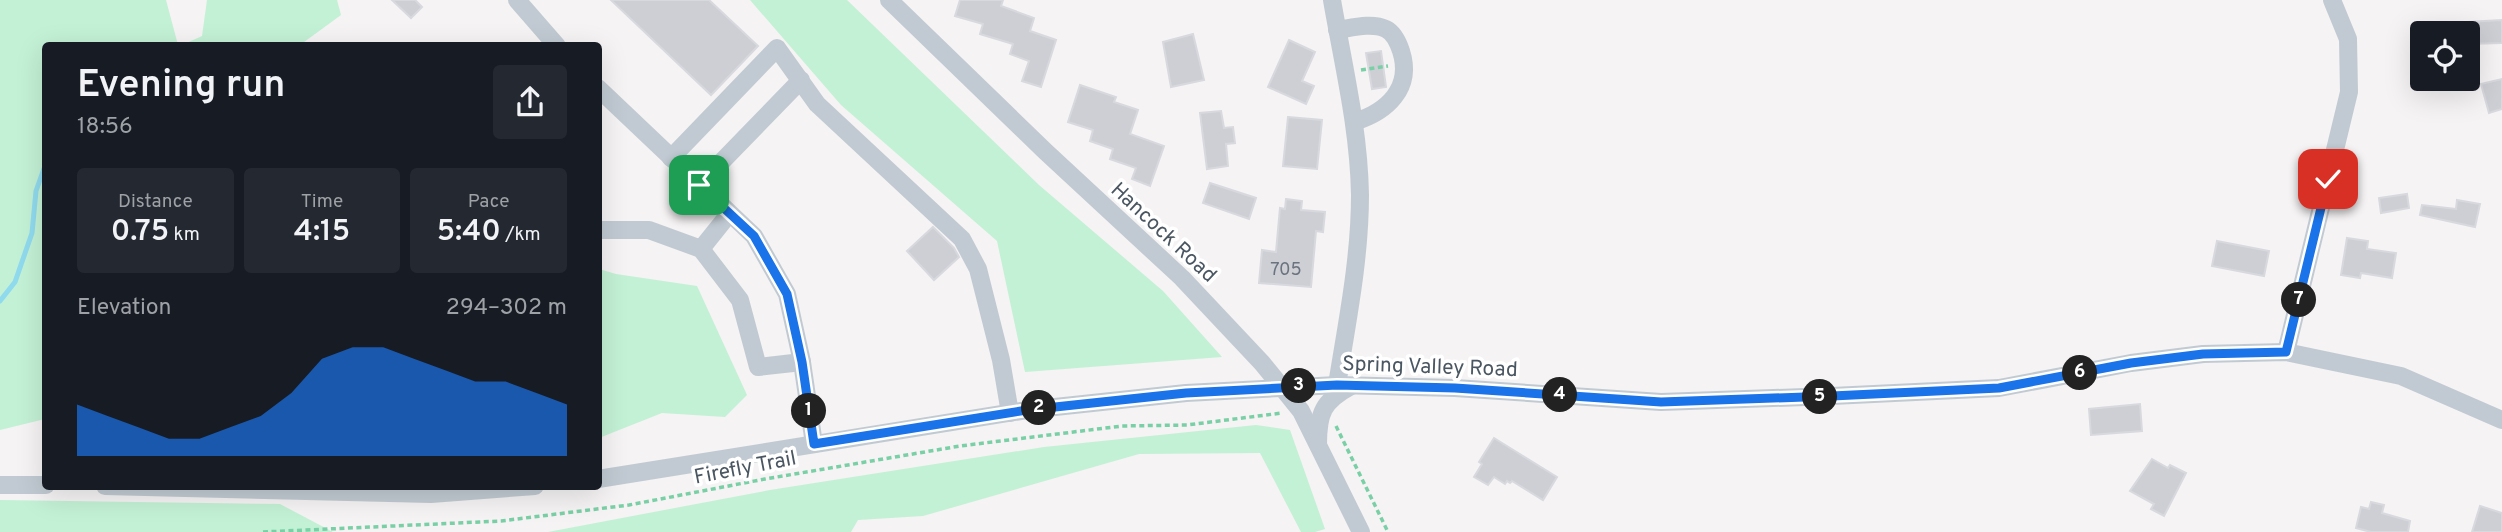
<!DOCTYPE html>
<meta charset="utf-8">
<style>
body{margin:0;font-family:Overpass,sans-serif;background:#242831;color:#f1f3f6;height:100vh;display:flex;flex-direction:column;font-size:26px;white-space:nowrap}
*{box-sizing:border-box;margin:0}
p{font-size:23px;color:#9ea1a6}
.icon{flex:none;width:38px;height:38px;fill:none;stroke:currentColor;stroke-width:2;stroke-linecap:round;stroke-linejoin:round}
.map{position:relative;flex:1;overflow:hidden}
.side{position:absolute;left:42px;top:42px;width:560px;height:448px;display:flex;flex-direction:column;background:#171b24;border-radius:7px;box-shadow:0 7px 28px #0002}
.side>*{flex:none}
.controls{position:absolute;left:2410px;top:21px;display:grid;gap:14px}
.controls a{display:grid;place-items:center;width:70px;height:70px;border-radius:7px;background:#171b24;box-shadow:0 7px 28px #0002;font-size:35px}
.pin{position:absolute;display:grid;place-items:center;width:60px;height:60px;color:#fff;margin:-30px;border-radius:14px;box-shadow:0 4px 10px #0006}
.km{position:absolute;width:35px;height:35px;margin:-18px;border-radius:50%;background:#222;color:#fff;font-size:19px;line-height:35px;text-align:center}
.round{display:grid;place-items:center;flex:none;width:74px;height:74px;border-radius:7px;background:#242831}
.headline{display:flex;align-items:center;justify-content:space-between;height:119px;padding:0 35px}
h1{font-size:38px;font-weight:600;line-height:52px}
.metrics{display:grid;grid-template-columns:repeat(3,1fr);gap:10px;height:119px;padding:7px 35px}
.metrics div{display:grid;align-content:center;border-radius:7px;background:#242831;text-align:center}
.metrics b{font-size:30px;font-weight:600}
.metrics small{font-size:19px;font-weight:400}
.metrics p{font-size:19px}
.chart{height:196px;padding:14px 35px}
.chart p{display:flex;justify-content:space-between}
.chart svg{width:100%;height:126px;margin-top:7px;fill:#1a73e8;opacity:.7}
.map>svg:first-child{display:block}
.green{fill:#c3f1d5}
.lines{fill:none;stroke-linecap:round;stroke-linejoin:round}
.stream{stroke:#90daee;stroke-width:5}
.building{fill:#cdcfd5;stroke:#d7d9de;stroke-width:2}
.path{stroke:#7ad0a6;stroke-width:3.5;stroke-dasharray:5 3.5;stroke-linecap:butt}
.minor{stroke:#c1cad2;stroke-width:18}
.route-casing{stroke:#fff;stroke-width:14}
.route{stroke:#1a73e8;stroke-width:9}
.labels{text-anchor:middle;stroke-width:7;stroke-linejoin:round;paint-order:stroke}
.number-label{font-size:18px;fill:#6b747e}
.street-label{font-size:21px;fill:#4a5661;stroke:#fff}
</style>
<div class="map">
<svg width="2502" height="532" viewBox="0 0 2502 532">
<rect width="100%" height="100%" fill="#f5f3f3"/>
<!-- green -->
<g class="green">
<path d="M 0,0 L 166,0 L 178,45 L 46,46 L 45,419 L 0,430 Z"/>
<path d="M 207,0 L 337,0 L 341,15 L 300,45 L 182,45 L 202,36 Z"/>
<path d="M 750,0 L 847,0 L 1039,185 L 1163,291 L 1222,357 L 1025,372 L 997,241 L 841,105 Z"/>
<path d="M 599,269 L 616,274 L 697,286 L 747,395 L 725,417 L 662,413 L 599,438 Z"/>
<path d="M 1256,425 L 1290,430 L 1325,529 L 1315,532 L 1301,532 L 1260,453 L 1139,454 L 923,516 L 858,520 L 851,532 L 548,532 L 770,490 L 1044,447 Z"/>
<path d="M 0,500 L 280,504 L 333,532 L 0,532 Z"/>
</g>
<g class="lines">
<!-- stream -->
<path class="stream" d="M 0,301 L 15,282 L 32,233 L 36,191 L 46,163"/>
</g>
<!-- building -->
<g class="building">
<path d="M 392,0 L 415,0 L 422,7 L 411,18 Z"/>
<path d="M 611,0 L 709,0 L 758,46 L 711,95 Z"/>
<path d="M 960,0 L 1003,0 L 1001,6 L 1034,18 L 1030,31 L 1056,40 L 1041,87 L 1022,81 L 1029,61 L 1010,54 L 1013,44 L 980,34 L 983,24 L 955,16 Z"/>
<path d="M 2502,20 L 2502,43 L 2468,44 L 2468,22 Z"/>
<path d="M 1193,34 L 1204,80 L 1171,87 L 1163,42 Z"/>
<path d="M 1289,40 L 1315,52 L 1302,81 L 1314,86 L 1306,104 L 1268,87 Z"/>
<path d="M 1381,51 L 1386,87 L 1372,89 L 1366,53 Z"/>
<path d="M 2502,79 L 2502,109 L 2489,113 L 2481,84 Z"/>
<path d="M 1080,85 L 1116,97 L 1114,102 L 1138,110 L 1130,134 L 1164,146 L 1150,186 L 1132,179 L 1136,168 L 1110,159 L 1113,149 L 1090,141 L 1093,130 L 1068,122 Z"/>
<path d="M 1221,111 L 1224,128 L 1233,127 L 1235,143 L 1226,144 L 1228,166 L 1207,169 L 1200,113 Z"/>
<path d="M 1288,117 L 1322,120 L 1317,169 L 1283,166 Z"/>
<path d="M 1210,183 L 1256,198 L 1249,219 L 1203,203 Z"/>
<path d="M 2407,194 L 2409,208 L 2381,213 L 2379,198 Z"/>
<path d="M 1286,199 L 1302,201 L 1301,210 L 1325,212 L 1323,232 L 1316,231 L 1311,287 L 1259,283 L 1262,250 L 1276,252 L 1280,208 L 1285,209 Z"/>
<path d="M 2457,200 L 2480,204 L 2475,227 L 2420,215 L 2422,205 L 2456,209 Z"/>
<path d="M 933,227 L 954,248 L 959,257 L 934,280 L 907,251 Z"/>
<path d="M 2347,238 L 2368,241 L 2367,249 L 2396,253 L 2392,278 L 2361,273 L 2360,278 L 2341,275 Z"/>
<path d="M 2217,241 L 2269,251 L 2264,276 L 2212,266 Z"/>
<path d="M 2140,404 L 2142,431 L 2091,435 L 2089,409 Z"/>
<path d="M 1494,438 L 1557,477 L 1543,500 L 1512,481 L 1510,483 L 1507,481 L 1505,484 L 1494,477 L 1488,485 L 1474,477 L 1482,464 L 1479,462 Z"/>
<path d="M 2152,459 L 2168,468 L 2170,465 L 2186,473 L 2164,516 L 2151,509 L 2154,504 L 2130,491 Z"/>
<path d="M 2371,502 L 2384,505 L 2382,513 L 2410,521 L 2408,532 L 2371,532 L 2356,528 L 2361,507 L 2369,509 Z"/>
<path d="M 2480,506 L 2502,513 L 2502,532 L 2472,532 Z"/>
</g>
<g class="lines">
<!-- path -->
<g class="path">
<path d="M 1361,70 L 1388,66"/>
<path d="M 1336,426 L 1388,532"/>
<path d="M 263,532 L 501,521 L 629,505 L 765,479 L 960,446 L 1122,426 L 1187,425 L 1282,413"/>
</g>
<!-- minor -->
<g class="minor">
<path d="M 517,0 L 557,46"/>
<path d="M 889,0 L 1046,152 L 1182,278 L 1262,363 L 1301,411 L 1361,532"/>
<path d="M 1332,0 C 1343,64 1359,129 1360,195 C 1360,259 1347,322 1337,385"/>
<path d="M 1337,30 C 1351,28 1372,22 1386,29 C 1394,33 1398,42 1401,51 C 1413,88 1387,112 1354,122"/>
<path d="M 598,88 L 754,236 L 787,294 L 802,362 L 814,444"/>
<path d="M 671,158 L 777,48 L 817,104 L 962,239 L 978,269 L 1001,360 L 1010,413"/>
<path d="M 699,185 L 801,80"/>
<path d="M 598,230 L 649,230 L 701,249 L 740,300 L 758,367 L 802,362"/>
<path d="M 701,249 L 729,214"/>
<path d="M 2286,352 L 2349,92 L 2348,39 L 2332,0"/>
<path d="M 1318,444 C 1318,413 1323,401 1351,386"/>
<path d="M 598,479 L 1027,410 L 1186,393 L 1337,385 L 1455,388 L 1661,402 L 1832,396 L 1999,388 L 2131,363 L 2203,354 L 2286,352 L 2401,376 L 2502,420"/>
<path d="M 0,485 L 46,485"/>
<path d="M 105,486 L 431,494 L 535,486"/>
</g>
</g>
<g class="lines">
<defs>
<path id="route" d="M 699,185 L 754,236 L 787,294 L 802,362 L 814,444 L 1027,410 L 1186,393 L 1337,385 L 1455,388 L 1661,402 L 1832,396 L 1999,388 L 2131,363 L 2203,354 L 2286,352 L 2328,179"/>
</defs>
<!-- route casing -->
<use href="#route" class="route-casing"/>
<!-- route -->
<use href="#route" class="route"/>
</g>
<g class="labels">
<!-- number labels -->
<g class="number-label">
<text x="1286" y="275">705</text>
</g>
<!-- street labels -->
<g class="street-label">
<text transform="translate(1164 232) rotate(43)" y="7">Hancock Road</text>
<text transform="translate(1430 366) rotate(2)" y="7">Spring Valley Road</text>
<text transform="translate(745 467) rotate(-11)" y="7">Firefly Trail</text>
</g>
</g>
</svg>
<div class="controls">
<a><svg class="icon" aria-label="locate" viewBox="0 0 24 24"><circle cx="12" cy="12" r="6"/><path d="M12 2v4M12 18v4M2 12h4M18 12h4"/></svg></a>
</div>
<div class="pin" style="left:699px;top:185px;background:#1e9e55"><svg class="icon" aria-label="arrive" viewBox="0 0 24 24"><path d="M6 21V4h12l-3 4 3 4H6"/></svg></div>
<div class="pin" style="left:2328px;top:179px;background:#d93025"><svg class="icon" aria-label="check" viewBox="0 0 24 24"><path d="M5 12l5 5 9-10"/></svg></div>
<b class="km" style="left:809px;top:411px">1</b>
<b class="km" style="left:1039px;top:408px">2</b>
<b class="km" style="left:1299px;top:386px">3</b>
<b class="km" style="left:1560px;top:395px">4</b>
<b class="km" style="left:1820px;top:397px">5</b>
<b class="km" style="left:2080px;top:373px">6</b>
<b class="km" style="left:2299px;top:300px">7</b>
<section class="side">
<div class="headline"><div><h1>Evening run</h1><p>18:56</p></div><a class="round"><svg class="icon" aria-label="share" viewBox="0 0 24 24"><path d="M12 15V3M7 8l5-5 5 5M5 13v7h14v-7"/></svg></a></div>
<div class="metrics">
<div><p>Distance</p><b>0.75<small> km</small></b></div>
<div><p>Time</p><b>4:15</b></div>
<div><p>Pace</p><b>5:40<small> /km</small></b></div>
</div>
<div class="chart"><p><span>Elevation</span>294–302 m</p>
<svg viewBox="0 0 160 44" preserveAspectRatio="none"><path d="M0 44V26L10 30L20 34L30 38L40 38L50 34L60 30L70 22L80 10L90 6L100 6L110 10L120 14L130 18L140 18L150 22L160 26V44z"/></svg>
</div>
</section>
</div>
